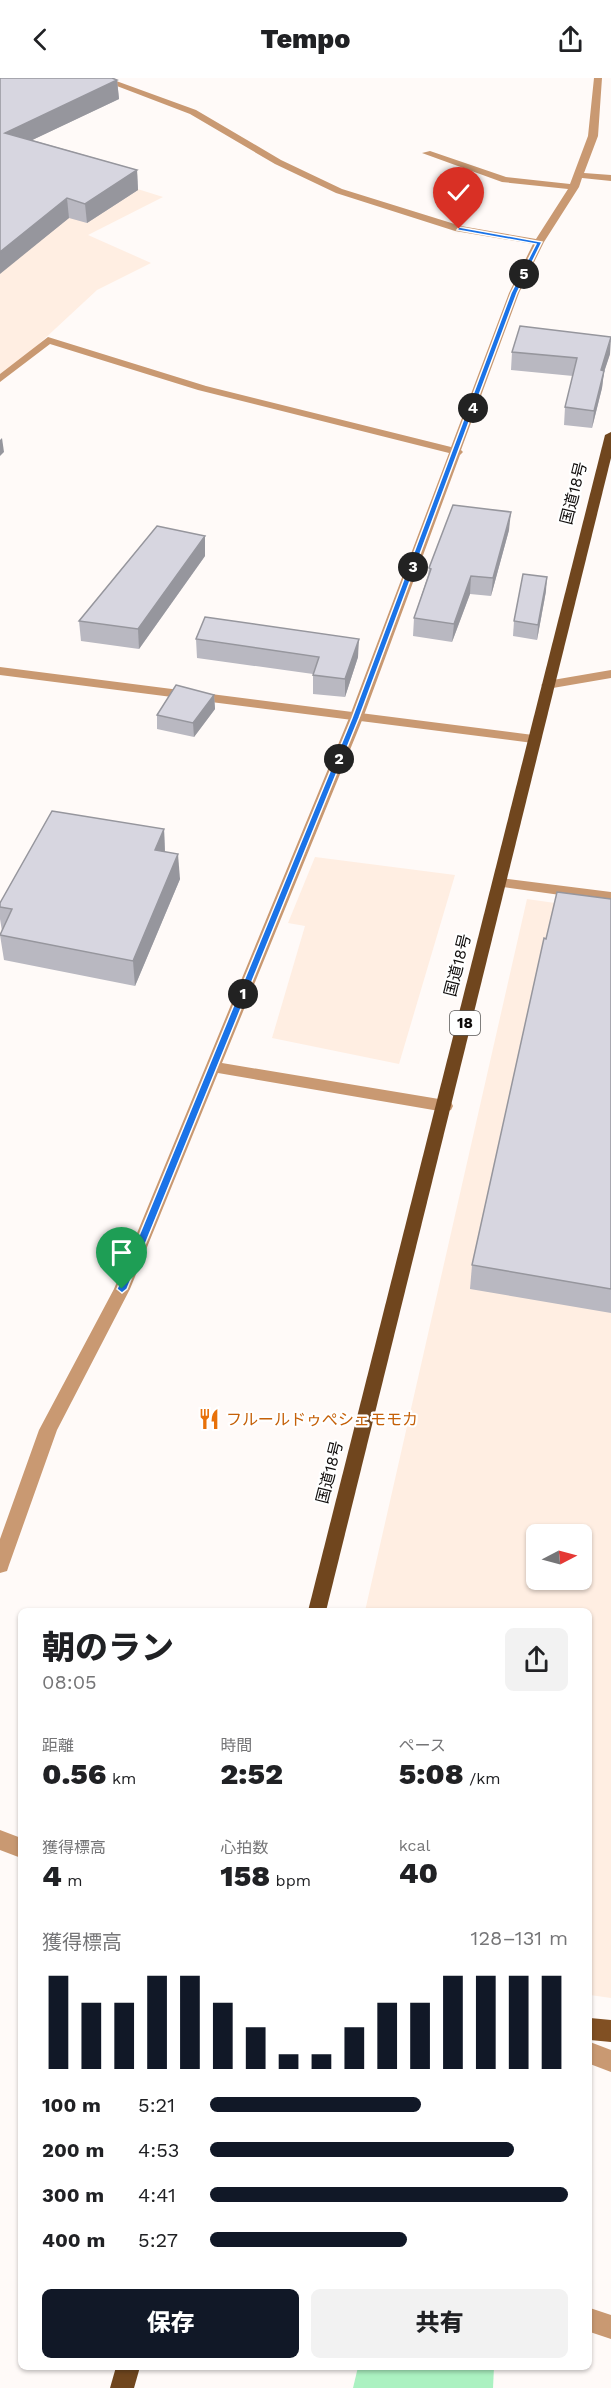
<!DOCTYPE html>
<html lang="ja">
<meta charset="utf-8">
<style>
body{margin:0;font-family:"Work Sans","Noto Sans JP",sans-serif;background:#f2f2f2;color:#202124;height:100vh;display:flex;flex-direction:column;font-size:22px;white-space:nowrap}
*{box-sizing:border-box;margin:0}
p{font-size:20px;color:#757577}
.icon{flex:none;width:33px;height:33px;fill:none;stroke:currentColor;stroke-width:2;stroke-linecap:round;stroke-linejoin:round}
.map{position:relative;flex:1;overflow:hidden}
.details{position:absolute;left:18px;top:1530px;width:574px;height:762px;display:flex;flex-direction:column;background:#fff;border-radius:9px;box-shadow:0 2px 4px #0004}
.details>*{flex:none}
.needle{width:39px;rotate:84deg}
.tools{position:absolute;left:526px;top:1446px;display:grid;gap:12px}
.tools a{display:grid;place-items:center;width:66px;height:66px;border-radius:9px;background:#fff;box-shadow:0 2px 4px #0004;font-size:30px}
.pin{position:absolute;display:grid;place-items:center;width:51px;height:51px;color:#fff;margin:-62px -26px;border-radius:50% 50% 50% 0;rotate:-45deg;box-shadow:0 0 6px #0007}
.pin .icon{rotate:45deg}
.km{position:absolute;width:30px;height:30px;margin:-15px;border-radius:50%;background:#222;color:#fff;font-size:16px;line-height:30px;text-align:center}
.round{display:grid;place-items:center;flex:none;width:63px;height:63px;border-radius:9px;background:#f2f2f2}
.headline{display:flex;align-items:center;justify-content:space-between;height:102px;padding:0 24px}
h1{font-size:33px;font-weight:800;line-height:45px}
.metrics{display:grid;grid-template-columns:repeat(3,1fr);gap:9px;height:102px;padding:6px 24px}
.metrics div{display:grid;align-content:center}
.metrics b{font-size:30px;font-weight:800}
.metrics small{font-size:16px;font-weight:400}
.metrics p{font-size:16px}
.chart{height:168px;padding:12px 24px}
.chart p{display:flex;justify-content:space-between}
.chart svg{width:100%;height:108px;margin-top:6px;stroke:#111827;stroke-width:6}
.action{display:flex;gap:12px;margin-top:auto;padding:12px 24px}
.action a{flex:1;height:69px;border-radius:9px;background:#111827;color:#fff;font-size:24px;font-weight:800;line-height:69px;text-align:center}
.action a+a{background:#f2f2f2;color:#202124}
ul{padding:0 24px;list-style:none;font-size:20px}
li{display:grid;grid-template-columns:96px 72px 1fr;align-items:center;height:45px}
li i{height:15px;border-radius:8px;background:#111827}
header{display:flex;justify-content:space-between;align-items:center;height:78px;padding:0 24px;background:#fff;font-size:27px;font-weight:800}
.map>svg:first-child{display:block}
.industrial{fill:#ffeee2;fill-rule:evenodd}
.green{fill:#abf1c1}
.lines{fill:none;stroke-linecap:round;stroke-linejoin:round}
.minor{fill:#c99972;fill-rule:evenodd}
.tertiary{fill:#c99972;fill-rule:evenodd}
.primary{fill:#815023;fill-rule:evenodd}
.trunk{fill:#70461e;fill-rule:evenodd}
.wall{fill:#b9b8c1}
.shaded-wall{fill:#96969d}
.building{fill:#d7d6e0;stroke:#96969d;stroke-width:1.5}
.route{fill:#1a73e8;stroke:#fff;stroke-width:1.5}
.labels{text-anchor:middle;stroke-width:4.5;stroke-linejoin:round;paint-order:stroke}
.shield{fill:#fff;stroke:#575554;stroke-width:1.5}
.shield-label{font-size:15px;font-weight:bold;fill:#0f0c0b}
.street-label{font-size:16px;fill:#0f0c0b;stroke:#fff}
.food-label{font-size:16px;fill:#c56008;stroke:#fff;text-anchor:start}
</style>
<header><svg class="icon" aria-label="back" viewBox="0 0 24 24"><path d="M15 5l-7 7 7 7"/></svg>Tempo<svg class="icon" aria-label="share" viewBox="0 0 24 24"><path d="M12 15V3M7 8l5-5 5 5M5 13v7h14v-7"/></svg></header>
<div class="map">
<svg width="611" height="2310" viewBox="0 0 611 2310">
<rect width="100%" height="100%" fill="#fffaf8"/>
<!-- industrial -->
<g class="industrial">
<path d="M 58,86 L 163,119 L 88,157 L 151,185 L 97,212 L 0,302 L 0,93 Z"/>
<path d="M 315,779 L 455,797 L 399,986 L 272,960 L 305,848 L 288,845 Z"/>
<path d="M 527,821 L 611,833 L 611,1920 L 590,1917 L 590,1533 L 365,1533 ZM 537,1456 L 582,1456 L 582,1502 L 537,1502 Z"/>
</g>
<!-- green -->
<path class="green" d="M 358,2289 L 494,2289 L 493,2310 L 353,2310 Z"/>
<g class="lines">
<!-- minor -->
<g class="minor">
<path d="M 96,0 L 108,0 L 196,32 L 281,82 L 342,111 L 461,148 L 536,161 L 568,111 L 502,104 L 422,75 L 430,73 L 506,99 L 570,106 L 588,58 L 594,0 L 602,0 L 598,58 L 584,95 L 611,97 L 611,103 L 582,100 L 579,109 L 544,164 L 519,215 L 461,372 L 463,374 L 460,377 L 363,640 L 222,985 L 445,1022 L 451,1024 L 453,1028 L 451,1032 L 445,1034 L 218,995 L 130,1211 L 57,1352 L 9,1487 L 7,1493 L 0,1495 L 0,1461 L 39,1352 L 114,1211 L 349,640 L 449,375 L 198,312 L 50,266 L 0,304 L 0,296 L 48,259 L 206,308 L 451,369 L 509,215 L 533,166 L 455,153 L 336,115 L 275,86 L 190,36 Z"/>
<path d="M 611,592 L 611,600 L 547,611 L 541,607 L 547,603 Z"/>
<path d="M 501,800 L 611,814 L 611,824 L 496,808 L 494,805 Z"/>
<path d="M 0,1752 L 21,1760 L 21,1780 L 0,1772 Z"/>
<path d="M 590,1964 L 611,1972 L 611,1994 L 590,1986 Z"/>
<path d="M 590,2230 L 611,2237 L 611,2261 L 590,2254 Z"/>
</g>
<!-- tertiary -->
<path class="tertiary" d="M 0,589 L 533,657 L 540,661 L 533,665 L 0,597 Z"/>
<!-- primary -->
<path class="primary" d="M 590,1940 L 611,1942 L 611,1964 L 590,1962 Z"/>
<!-- trunk -->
<g class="trunk">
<path d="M 611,354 L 611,380 L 326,1533 L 308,1533 L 605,357 Z"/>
<path d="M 116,2289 L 140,2289 L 134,2310 L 110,2310 Z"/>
</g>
</g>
<!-- wall -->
<g class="wall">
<path d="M 0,0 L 117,2 L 119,21 L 32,62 L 137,92 L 138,112 L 87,145 L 69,140 L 6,190 Z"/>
<path d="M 512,274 L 610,276 L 604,294 L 602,310 L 592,350 L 564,347 L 565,329 L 573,298 L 511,292 Z"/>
<path d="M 509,452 L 491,518 L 470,516 L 452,564 L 413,558 L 414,540 L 428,497 L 429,490 Z"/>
<path d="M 205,478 L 139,571 L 81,563 L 79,543 Z"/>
<path d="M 546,513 L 537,562 L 513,558 L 514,543 Z"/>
<path d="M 196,561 L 358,579 L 345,619 L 313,616 L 313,596 L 197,580 Z"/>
<path d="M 214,617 L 215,631 L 194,659 L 157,651 L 157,637 Z"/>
<path d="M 164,751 L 165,774 L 180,801 L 135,908 L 4,882 L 0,857 L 2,853 L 0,841 L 0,825 Z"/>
<path d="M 611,821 L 611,1235 L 470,1211 L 472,1187 L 546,861 Z"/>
</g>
<!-- shaded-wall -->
<g class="shaded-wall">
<path d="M 117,2 L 119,21 L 7,74 L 5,55 Z"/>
<path d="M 137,92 L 138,112 L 87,145 L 85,126 Z"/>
<path d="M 67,120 L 69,140 L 0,196 L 0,174 Z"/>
<path d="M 611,260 L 610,276 L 604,294 L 602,310 L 592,350 L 594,333 L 601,292 Z"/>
<path d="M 2,360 L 4,374 L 0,378 L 0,362 Z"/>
<path d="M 511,434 L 509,452 L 491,518 L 493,500 Z"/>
<path d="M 205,458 L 205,478 L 139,571 L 138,551 Z"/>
<path d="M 471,498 L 470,516 L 452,564 L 454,546 Z"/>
<path d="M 547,499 L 546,513 L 537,562 L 538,547 Z"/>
<path d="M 359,561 L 358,579 L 345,619 L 345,601 Z"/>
<path d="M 214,617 L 215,631 L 194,659 L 193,645 Z"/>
<path d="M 164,751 L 165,776 L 155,772 Z"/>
<path d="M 178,776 L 180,801 L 135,908 L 133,883 Z"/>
</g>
<!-- building -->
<g class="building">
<path d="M 0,0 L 112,0 L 117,2 L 5,55 L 137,92 L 85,126 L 67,120 L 0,174 Z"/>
<path d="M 520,248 L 611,259 L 601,292 L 604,293 L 594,333 L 565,329 L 577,280 L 512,274 Z"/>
<path d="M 453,427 L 511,434 L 493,500 L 471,498 L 454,546 L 414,540 L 431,491 L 429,490 Z"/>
<path d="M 157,448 L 205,458 L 138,551 L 79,543 Z"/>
<path d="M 523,496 L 547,499 L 538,547 L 514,543 Z"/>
<path d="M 205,539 L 359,561 L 345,601 L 313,597 L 319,579 L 196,561 Z"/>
<path d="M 176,607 L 214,617 L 193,645 L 157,637 Z"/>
<path d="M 52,733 L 164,751 L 155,772 L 178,776 L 133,883 L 0,857 L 12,831 L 0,829 L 0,825 Z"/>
<path d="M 557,814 L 611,821 L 611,1211 L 472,1187 L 544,860 L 546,861 Z"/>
</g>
<!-- route -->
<path class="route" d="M 459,149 L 542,164 L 517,215 L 359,640 L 127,1211 L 122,1215 L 117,1211 L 352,640 L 511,215 L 536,166 L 457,152 Z"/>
<!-- icons -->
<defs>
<symbol id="restaurant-bare" viewBox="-9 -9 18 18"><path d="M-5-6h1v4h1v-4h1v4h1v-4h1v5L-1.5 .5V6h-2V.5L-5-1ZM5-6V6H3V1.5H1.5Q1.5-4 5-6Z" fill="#e8710a" stroke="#fff" stroke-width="2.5" paint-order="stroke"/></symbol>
</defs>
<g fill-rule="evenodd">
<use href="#restaurant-bare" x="194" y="1326" width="30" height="30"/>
</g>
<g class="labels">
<!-- shield labels -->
<rect class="shield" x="450" y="933" width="30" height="24" rx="4.5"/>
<g class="shield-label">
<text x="465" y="950">18</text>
</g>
<!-- street labels -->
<g class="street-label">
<text transform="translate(573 415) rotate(-76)" y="6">国道18号</text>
<text transform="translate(457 887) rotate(-76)" y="6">国道18号</text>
<text transform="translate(329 1394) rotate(-76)" y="6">国道18号</text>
</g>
<!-- food labels -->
<g class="food-label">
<text x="226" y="1347">フルールドゥぺシェモモカ</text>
</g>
</g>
</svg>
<div class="tools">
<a><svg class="needle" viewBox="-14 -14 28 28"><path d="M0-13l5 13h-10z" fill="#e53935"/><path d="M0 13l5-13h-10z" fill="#757577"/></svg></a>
</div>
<div class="pin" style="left:122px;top:1211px;background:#1e9e55"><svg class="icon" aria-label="arrive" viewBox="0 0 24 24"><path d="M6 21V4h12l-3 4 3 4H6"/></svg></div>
<div class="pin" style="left:459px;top:151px;background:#d93025"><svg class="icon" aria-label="check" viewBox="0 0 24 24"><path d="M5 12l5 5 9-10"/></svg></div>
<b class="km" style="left:243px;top:916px">1</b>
<b class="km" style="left:339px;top:681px">2</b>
<b class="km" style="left:413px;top:489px">3</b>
<b class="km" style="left:473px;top:330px">4</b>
<b class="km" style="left:524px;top:196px">5</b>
<section class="details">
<div class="headline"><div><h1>朝のラン</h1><p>08:05</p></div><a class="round"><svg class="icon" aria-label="share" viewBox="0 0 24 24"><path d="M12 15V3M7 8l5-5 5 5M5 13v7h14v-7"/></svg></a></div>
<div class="metrics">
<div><p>距離</p><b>0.56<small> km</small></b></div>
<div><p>時間</p><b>2:52</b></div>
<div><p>ペース</p><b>5:08<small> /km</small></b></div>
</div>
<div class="metrics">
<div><p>獲得標高</p><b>4<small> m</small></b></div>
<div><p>心拍数</p><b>158<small> bpm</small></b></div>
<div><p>kcal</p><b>40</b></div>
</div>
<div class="chart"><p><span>獲得標高</span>128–131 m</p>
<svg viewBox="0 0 160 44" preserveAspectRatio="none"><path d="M5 44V6M15 44V17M25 44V17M35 44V6M45 44V6M55 44V17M65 44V27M75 44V38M85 44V38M95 44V27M105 44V17M115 44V17M125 44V6M135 44V6M145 44V6M155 44V6"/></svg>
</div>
<ul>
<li><b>100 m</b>5:21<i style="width:59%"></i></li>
<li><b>200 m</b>4:53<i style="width:85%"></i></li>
<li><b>300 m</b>4:41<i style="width:100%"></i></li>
<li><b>400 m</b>5:27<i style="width:55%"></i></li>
</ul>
<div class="action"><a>保存</a><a>共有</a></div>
</section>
</div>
